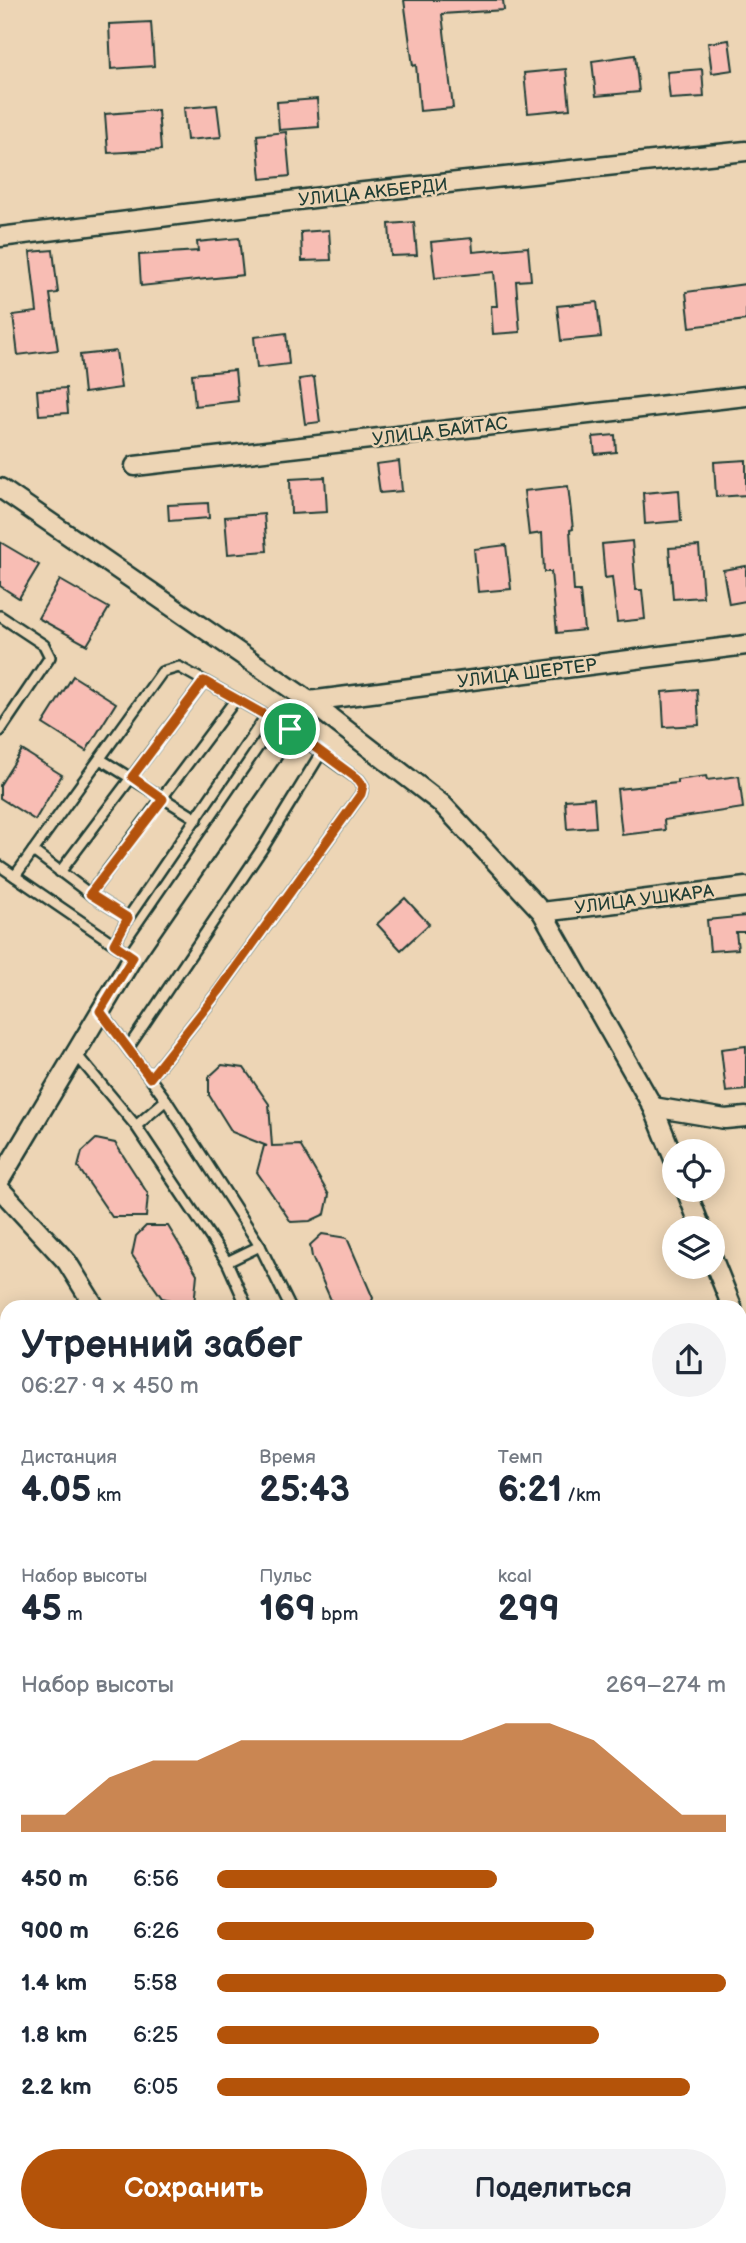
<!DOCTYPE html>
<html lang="ru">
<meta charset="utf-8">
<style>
body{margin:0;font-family:"Balsamiq Sans",sans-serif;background:#f2f2f3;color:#1f2937;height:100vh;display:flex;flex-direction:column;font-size:26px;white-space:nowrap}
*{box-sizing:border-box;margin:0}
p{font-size:23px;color:#747a83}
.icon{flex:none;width:38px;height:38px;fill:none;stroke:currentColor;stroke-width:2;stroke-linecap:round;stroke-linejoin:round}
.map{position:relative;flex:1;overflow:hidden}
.drawer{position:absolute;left:0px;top:1300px;width:747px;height:943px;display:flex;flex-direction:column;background:#fff;border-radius:21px 21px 0 0;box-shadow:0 4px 18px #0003}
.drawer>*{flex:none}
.fabs{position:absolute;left:662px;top:1139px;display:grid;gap:14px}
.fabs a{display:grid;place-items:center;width:63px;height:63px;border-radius:50%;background:#fff;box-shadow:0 4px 18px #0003;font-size:35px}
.pin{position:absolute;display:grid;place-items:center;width:60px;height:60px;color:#fff;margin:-30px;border:4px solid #fff;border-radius:50%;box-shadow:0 2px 7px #0007}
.round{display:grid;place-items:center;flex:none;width:74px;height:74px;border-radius:37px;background:#f2f2f3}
.head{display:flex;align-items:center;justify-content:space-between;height:119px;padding:0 21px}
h1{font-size:38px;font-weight:600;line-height:52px}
.stats{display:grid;grid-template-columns:repeat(3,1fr);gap:10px;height:119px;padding:7px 21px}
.stats div{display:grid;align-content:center}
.stats b{font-size:35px;font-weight:600}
.stats small{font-size:19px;font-weight:400}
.stats p{font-size:19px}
.chart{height:196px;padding:14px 21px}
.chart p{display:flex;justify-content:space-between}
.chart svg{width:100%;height:126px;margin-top:7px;fill:#b45309;opacity:.7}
.action{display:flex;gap:14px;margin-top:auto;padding:14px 21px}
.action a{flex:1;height:80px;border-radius:42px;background:#b45309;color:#fff;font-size:28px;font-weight:600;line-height:80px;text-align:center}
.action a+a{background:#f2f2f3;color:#1f2937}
ul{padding:0 21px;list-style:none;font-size:23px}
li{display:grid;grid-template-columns:112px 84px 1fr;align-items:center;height:52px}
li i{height:18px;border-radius:9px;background:#b45309}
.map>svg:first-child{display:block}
.building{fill:#f8bdb4;stroke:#1f3d34;stroke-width:2}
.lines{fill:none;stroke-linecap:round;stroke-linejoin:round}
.lane-casing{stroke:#1f3d34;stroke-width:14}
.street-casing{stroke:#1f3d34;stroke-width:23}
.secondary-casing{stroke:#1f3d34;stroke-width:30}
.path{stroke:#1f3d34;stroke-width:2.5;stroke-dasharray:2 5;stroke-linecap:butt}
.lane{stroke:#edd5b5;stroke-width:9}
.street{stroke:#edd5b5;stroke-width:18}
.secondary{stroke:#edd5b5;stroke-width:24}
.route-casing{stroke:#fff;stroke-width:14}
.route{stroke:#b45309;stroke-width:9}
.labels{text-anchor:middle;stroke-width:5;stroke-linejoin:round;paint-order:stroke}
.street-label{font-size:18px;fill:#1f3d34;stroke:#edd5b5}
</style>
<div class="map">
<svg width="746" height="2243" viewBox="0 0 746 2243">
<rect width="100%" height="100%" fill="#edd5b5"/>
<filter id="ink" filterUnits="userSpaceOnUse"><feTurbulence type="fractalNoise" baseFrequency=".0143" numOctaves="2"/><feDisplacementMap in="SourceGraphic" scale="14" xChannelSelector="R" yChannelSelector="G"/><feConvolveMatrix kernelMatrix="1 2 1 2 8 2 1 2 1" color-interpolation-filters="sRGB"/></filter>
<g filter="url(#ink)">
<!-- building -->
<g class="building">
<path d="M 404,0 L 503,0 L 504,10 L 442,14 L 453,108 L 420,111 L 416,65 L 413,66 Z"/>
<path d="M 151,22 L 154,66 L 111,69 L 109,24 Z"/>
<path d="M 729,40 L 733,70 L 712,73 L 708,43 Z"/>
<path d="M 635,55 L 639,92 L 596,96 L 592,61 Z"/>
<path d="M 566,69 L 570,109 L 528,113 L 524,73 Z"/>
<path d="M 702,69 L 704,97 L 670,99 L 667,72 Z"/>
<path d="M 317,99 L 319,127 L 279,130 L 277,102 Z"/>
<path d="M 217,105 L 221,137 L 187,140 L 184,108 Z"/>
<path d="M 158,110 L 161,150 L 108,153 L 105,114 Z"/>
<path d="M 286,132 L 290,176 L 261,179 L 257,135 Z"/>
<path d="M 414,222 L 417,255 L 391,256 L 389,224 Z"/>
<path d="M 329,230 L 331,260 L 302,261 L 301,232 Z"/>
<path d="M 239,238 L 243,275 L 141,286 L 139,255 L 198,251 L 197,242 Z"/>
<path d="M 472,238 L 473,252 L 528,247 L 531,280 L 516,281 L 520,332 L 493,334 L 491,306 L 497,306 L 494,272 L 435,278 L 431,242 Z"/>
<path d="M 53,250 L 58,293 L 50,294 L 58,350 L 18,355 L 13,315 L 37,312 L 30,252 Z"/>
<path d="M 746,284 L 746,320 L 690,327 L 686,292 Z"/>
<path d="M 597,302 L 601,337 L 561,341 L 557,306 Z"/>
<path d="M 286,333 L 289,364 L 257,368 L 254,337 Z"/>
<path d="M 116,351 L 121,388 L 84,393 L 80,355 Z"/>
<path d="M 235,370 L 238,401 L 195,406 L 192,374 Z"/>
<path d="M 314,377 L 320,422 L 305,424 L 299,379 Z"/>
<path d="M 66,388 L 68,413 L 39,415 L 37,390 Z"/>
<path d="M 615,435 L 616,452 L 595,454 L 593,437 Z"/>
<path d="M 746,460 L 746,495 L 716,497 L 714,462 Z"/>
<path d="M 399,461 L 402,491 L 380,493 L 376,464 Z"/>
<path d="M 325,477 L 327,512 L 291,514 L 290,479 Z"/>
<path d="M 568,486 L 573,529 L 570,530 L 574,591 L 580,591 L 584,630 L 557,633 L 551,572 L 544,572 L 542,533 L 529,535 L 524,491 Z"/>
<path d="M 679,490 L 681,521 L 645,524 L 643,493 Z"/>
<path d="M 208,503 L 209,518 L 169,521 L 168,505 Z"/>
<path d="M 264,514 L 267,551 L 228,554 L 225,517 Z"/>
<path d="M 632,541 L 636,590 L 642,590 L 645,619 L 617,622 L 612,577 L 605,578 L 602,544 Z"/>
<path d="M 0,542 L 39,565 L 19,598 L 0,586 Z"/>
<path d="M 506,545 L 511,589 L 478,592 L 474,549 Z"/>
<path d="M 699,546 L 703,597 L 673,599 L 669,548 Z"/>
<path d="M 746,566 L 746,601 L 729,604 L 723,570 Z"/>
<path d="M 60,580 L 109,608 L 87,645 L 38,618 Z"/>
<path d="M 73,676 L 116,703 L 86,751 L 43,724 Z"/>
<path d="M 697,689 L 699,725 L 664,727 L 662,692 Z"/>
<path d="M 22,750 L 62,775 L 35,820 L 0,798 L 0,785 Z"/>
<path d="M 706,776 L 707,780 L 739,776 L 743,808 L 664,820 L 665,830 L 622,835 L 617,789 L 677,783 L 677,780 Z"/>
<path d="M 594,798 L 596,827 L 567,829 L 565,800 Z"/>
<path d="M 405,898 L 429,924 L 401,950 L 377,924 Z"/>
<path d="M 746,916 L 746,932 L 736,932 L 738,949 L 710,951 L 707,920 Z"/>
<path d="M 746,1046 L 746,1090 L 726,1092 L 721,1049 Z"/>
<path d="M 222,1065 L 244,1068 L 269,1104 L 272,1146 L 300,1145 L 329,1195 L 325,1214 L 310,1221 L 291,1222 L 257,1172 L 264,1146 L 267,1146 L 232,1132 L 209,1095 L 209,1077 Z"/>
<path d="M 96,1139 L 115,1143 L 148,1194 L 146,1217 L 112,1217 L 78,1167 L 82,1152 Z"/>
<path d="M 146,1226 L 168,1226 L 197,1274 L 194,1305 L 162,1298 L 132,1255 L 136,1236 Z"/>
<path d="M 322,1234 L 347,1238 L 373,1298 L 370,1307 L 334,1307 L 312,1257 L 310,1245 Z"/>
</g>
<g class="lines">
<defs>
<g id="lane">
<path d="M 0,616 L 44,645 L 50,657 L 0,731"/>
<path d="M 100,759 L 197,819"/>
<path d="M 33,851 L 90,894 L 128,918"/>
<path d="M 0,866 L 133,957"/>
<path d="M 60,872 L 204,681"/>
<path d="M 15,876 L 162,672 L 179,667 L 290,729 L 321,753 L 264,846 L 128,1048"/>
<path d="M 90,894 L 236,699"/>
<path d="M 114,944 L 128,918 L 266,716"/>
<path d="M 101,1012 L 166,1100 L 136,1126 L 227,1262 L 247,1307"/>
<path d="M 75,1053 L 136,1126"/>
<path d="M 150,1078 L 219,991 L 361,794 L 363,786 L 359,780 L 321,753"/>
<path d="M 166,1100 L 260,1246 L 290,1307"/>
<path d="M 227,1262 L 260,1246"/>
</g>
<g id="street">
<path d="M 0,237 L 346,194 L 746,151"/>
<path d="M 135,466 L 746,396"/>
<path d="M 0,488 L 309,701 L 442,804 L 542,912 L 653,1107 L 674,1159"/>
<path d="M 542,912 L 746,887"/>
<path d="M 653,1107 L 725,1119 L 746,1117"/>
<path d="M 0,1180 L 133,957 L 309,701 L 746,645"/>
<path d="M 0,1189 L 67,1262 L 95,1307"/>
<path d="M 686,1190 L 701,1228"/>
<path d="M 712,1257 L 732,1307"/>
<path d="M 740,1328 L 746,1343"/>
<path d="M 740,1362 L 746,1360"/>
<path d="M 740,2221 L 746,2217"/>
<path d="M 707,2243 L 717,2236"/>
</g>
<g id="secondary">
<path d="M 0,2167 L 7,2170"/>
<path d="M 0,2212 L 7,2215"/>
<path d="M 55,2236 L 69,2243"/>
<path d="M 161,2236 L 175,2243"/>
</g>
</defs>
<!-- lane casing -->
<use href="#lane" class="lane-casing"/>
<!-- street casing -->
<use href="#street" class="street-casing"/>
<!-- secondary casing -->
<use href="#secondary" class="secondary-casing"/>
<!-- path -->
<g class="path">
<path d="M 0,2137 L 7,2140"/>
<path d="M 232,2236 L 248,2243"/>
</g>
<!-- lane -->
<use href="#lane" class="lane"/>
<!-- street -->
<use href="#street" class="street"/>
<!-- secondary -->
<use href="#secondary" class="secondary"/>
</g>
</g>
<g class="lines" filter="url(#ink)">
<defs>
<path id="route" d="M 204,681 L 290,729 L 359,780 L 363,786 L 361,794 L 219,991 L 150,1078 L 100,1011 L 133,957 L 114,944 L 128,918 L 90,894 L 163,799 L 132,777 Z"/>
</defs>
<!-- route casing -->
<use href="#route" class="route-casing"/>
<!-- route -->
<use href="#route" class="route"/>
</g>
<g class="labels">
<!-- street labels -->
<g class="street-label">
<text transform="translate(373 192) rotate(-6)" y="6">УЛИЦА АКБЕРДИ</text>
<text transform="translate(440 431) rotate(-7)" y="6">УЛИЦА БАЙТАС</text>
<text transform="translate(527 673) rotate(-7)" y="6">УЛИЦА ШЕРТЕР</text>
<text transform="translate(644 899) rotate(-7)" y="6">УЛИЦА УШКАРА</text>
</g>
</g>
</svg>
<div class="fabs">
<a><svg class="icon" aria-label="locate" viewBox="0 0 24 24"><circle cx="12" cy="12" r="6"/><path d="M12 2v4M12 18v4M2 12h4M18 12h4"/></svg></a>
<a><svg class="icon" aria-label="layers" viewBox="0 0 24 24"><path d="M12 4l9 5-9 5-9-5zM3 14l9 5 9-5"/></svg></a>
</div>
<div class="pin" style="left:290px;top:729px;background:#1e9e55"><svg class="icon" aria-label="arrive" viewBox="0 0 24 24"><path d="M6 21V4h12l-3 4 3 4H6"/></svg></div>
<section class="drawer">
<div class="head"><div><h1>Утренний забег</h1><p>06:27 · 9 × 450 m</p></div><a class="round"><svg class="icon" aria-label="share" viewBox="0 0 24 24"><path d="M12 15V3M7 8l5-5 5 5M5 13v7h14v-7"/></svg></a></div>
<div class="stats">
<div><p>Дистанция</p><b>4.05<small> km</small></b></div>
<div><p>Время</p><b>25:43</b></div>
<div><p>Темп</p><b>6:21<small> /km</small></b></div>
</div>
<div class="stats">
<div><p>Набор высоты</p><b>45<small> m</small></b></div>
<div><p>Пульс</p><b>169<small> bpm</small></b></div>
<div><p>kcal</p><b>299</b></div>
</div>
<div class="chart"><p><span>Набор высоты</span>269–274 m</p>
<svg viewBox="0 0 160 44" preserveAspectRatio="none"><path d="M0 44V38L10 38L20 25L30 19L40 19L50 12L60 12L70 12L80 12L90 12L100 12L110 6L120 6L130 12L140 25L150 38L160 38V44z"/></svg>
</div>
<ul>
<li><b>450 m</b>6:56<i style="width:55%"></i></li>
<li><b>900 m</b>6:26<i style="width:74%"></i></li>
<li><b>1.4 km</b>5:58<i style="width:100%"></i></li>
<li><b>1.8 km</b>6:25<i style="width:75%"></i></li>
<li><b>2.2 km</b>6:05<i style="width:93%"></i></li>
</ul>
<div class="action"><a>Сохранить</a><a>Поделиться</a></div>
</section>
</div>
